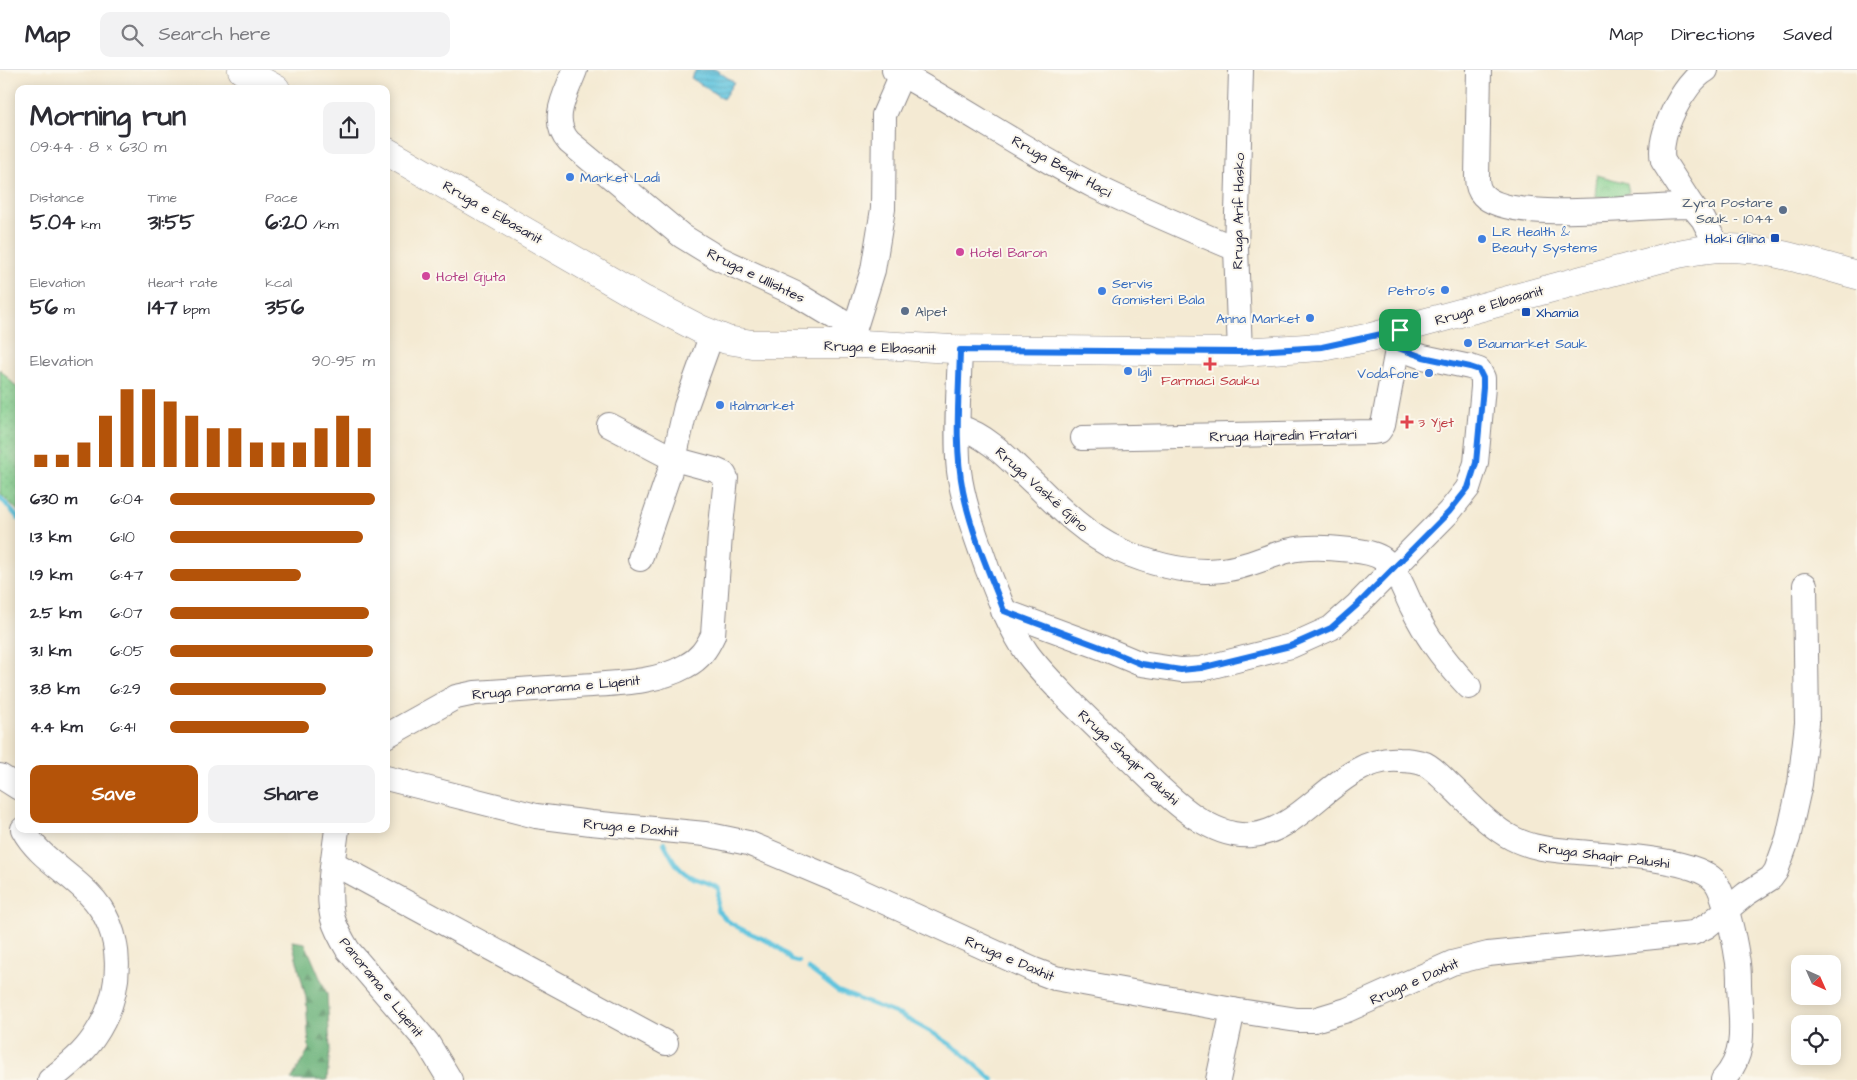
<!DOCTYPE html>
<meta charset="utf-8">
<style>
body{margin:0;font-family:"Architects Daughter",sans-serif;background:#f2f2f3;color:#2b2b33;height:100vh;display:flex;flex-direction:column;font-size:19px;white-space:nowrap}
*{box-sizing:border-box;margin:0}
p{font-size:16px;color:#7c7c81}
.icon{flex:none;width:28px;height:28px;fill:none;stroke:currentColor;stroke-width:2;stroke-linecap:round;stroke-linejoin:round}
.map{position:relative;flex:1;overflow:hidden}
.drawer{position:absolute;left:15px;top:15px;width:375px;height:748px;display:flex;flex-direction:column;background:#fff;border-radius:10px;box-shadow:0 2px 12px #0003}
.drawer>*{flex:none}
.needle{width:32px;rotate:135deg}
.tools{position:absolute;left:1791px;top:885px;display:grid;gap:10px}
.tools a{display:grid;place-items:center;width:50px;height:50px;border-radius:10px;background:#fff;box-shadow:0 2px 12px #0003;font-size:25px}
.pin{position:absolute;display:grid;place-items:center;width:42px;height:42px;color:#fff;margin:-21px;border-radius:10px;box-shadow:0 2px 8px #0006}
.round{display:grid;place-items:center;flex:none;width:52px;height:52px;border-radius:10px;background:#f2f2f3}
.head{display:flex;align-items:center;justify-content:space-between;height:85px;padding:0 15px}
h1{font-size:28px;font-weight:700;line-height:38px}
.metrics{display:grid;grid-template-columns:repeat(3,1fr);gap:8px;height:85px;padding:5px 15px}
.metrics div{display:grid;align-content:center}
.metrics b{font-size:21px;font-weight:700}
.metrics small{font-size:14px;font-weight:400}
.metrics p{font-size:14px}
.chart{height:140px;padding:10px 15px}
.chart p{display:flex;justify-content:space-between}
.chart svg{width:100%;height:90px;margin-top:5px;stroke:#b45309;stroke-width:6}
.cta{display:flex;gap:10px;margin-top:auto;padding:10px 15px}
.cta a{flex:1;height:58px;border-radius:10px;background:#b45309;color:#fff;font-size:20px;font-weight:700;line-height:58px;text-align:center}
.cta a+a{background:#f2f2f3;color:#2b2b33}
ul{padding:0 15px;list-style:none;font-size:16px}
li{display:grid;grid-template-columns:80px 60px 1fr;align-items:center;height:38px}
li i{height:12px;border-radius:6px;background:#b45309}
header{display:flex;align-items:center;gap:30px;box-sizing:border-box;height:70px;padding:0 25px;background:#fff;border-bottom:1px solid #e1e1e2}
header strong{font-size:24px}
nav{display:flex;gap:28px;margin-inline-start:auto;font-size:18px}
.search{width:350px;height:45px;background:#f2f2f3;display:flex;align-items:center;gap:12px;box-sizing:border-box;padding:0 18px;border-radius:10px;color:#7c7c81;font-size:19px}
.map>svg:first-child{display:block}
.grass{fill:url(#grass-dots);stroke:#527864}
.forest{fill:url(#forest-firs);stroke:#456a5a}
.park{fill:url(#park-crowns);stroke:#527864}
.water{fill:url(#water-rules);stroke:#41738c}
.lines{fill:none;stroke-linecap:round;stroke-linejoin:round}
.stream{stroke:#60c4de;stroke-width:4.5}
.minor-casing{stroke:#8b8687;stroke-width:26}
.major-casing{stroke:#8b8687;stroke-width:29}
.minor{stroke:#fff;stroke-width:24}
.major{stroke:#fff;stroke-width:28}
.route-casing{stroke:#fff;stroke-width:10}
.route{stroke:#1a73e8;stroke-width:6}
.shop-dot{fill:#3f7fe0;stroke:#fbf7ec;stroke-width:2}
.service-dot{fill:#5c6f8a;stroke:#fbf7ec;stroke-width:2}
.transit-dot{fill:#1a4fb4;stroke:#fbf7ec;stroke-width:2}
.hotel-dot{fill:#d1479c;stroke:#fbf7ec;stroke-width:2}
.health-dot{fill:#e0444e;stroke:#fbf7ec;stroke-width:2}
.labels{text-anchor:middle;stroke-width:4;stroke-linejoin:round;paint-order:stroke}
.street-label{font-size:14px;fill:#22223b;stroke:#fbf7ec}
.shop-label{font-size:14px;fill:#366cbe;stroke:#fbf7ec;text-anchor:start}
.service-label{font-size:14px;fill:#4e5e75;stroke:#fbf7ec;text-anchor:end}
.transit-label{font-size:14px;fill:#164399;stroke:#fbf7ec;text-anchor:end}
.hotel-label{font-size:14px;fill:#b23c85;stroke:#fbf7ec;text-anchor:start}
.health-label{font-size:14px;fill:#be3a42;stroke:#fbf7ec}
</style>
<header>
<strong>Map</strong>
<div class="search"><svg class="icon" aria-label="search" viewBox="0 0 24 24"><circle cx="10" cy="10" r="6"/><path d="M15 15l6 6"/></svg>Search here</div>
<nav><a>Map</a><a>Directions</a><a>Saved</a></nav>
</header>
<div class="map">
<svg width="1857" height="1010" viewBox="0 0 1857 1010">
<defs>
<pattern id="grass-dots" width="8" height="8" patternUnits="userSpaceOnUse" patternTransform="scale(1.25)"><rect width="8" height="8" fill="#81ce8c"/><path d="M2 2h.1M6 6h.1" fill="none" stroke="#6fb17a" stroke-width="1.8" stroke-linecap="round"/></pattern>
<pattern id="forest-firs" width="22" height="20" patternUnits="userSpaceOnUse" patternTransform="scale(1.25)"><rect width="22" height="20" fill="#68b178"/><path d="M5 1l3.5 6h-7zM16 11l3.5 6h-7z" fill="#559064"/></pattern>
<pattern id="park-crowns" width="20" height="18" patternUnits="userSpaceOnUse" patternTransform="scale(1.25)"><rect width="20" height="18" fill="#81ce8c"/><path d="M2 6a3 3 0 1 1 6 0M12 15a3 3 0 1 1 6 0" fill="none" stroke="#6fb17a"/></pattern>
<pattern id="water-rules" width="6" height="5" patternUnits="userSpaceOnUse" patternTransform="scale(1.25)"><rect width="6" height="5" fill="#60c4de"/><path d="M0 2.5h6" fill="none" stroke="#53a8bf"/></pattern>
</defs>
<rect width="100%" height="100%" fill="#fbf7ec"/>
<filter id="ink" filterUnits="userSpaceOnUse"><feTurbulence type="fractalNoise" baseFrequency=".02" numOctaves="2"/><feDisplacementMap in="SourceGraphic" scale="10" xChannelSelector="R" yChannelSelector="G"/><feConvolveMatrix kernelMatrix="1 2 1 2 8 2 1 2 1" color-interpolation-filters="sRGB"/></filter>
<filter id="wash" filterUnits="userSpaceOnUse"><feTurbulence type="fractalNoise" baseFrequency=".0096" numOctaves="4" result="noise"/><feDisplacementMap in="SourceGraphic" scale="20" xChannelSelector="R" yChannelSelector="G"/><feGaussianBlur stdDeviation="1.12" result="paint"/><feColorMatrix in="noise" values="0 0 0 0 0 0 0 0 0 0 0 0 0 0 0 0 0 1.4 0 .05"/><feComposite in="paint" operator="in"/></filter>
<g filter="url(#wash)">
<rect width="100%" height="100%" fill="#f4ead3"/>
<!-- grass -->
<path class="grass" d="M 0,299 L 19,320 L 19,442 L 0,423 Z"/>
<!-- forest -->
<path class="forest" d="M 292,871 L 305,873 L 327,924 L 330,979 L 327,1010 L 291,1010 L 309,979 L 306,928 Z"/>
<!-- park -->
<path class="park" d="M 1597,105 L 1627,113 L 1629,122 C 1621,131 1606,127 1595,126 Z"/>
<!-- water -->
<path class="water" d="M 696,0 L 716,0 L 734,12 L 723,29 L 691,8 Z"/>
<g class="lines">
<!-- stream -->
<g class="stream">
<path d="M 0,427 L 19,449"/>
<path d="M 664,773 C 672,788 678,802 694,808 C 703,811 712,813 719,819 L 717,840 C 721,843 724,848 728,851 C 749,867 774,867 791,890 L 799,892"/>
<path d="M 809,899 L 838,921 L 900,945 L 938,966 L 960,981 L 993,1010"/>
</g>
</g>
</g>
<g filter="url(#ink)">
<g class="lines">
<defs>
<g id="minor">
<path d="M 575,0 C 566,24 549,50 569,72 L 682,166 L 718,188 L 796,224 L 841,251 L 862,274"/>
<path d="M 894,0 C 962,37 1026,81 1094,116 C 1141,139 1189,159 1236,179"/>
<path d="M 1479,0 L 1477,107 C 1477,114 1478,120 1483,125 C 1510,155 1651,134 1692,136 L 1703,149 L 1718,178"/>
<path d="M 1692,136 L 1663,91 C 1657,65 1683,13 1706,0"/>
<path d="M 853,264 L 873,200 L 883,139 L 884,45 L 902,4"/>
<path d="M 960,280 C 959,317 955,364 959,401 C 963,434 976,466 987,498 C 999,528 1009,557 1027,583 C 1040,601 1057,617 1072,633 C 1094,655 1117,677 1140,699 C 1168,726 1209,769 1252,765 C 1305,761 1340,686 1399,690 C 1407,690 1417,691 1425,694 C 1435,699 1443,709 1451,716 C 1470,734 1489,756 1512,768 C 1533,779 1555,780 1578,782 C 1609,785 1693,788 1714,810 C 1724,820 1735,872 1737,887 C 1739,896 1739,905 1739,914 C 1740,949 1749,982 1723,1010"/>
<path d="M 1240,282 L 1236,179 L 1241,0"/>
<path d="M 959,357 C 991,367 1012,393 1036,415 C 1060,439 1088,466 1119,480 C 1151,494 1187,504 1222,500 C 1245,498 1265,487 1287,481 C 1308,476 1329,478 1351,480 C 1361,481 1375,483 1383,489 C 1398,500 1404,521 1412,537 C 1418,549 1425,562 1433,573 C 1443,588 1456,603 1469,617"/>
<path d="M 1083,368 L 1373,362 L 1379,361 L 1383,355 L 1400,264"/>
<path d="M 640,489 L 674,389 L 686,336 L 712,264"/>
<path d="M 1003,541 L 1103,578 L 1141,594 L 1181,600 L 1201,599 L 1291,576 L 1331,558 L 1357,535 L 1449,442 L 1468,418 L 1476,393 L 1483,317 L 1483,308 L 1479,300 L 1470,297 L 1423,287 L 1398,278"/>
<path d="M 386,666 L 456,627 L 475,623 C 509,621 544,618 578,616 C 614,613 654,614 686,596 C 700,589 707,578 713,565 L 720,465 L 726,408 L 724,404 L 715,400 L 674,389 L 609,355"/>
<path d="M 0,706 L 19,718"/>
<path d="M 386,708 L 536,746 L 591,753 L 705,764 L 748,773 L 843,813 L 1034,900 L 1055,908 L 1233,940 L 1297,950 L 1314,950 L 1347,940 L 1452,893 L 1488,884 L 1693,863 L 1707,856 L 1746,824 L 1771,808 L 1776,801 L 1788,768 L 1800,714 L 1807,653 L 1805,515"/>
<path d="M 23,759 C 37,786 68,802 88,823 C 127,862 124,923 94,967 C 83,984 66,997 50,1010"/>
<path d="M 337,759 C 334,785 326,823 333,849 C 336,860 342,870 348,880 L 427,972 L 450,1010"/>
<path d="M 333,793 L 666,973"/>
<path d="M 1218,1010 L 1233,940"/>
</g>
<g id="major">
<path d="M 242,0 L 276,19"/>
<path d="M 386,81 L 644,230 L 700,259 L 727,270 L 752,274 L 862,274 L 952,279 L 1240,282 L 1322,277 L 1371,267 L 1678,184 C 1694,181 1711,177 1728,178 C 1771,178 1816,194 1857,205"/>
</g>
</defs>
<!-- minor casing -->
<use href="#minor" class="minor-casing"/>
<!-- major casing -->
<use href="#major" class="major-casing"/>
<!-- minor -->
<use href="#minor" class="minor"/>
<!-- major -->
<use href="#major" class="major"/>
</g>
</g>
<g class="lines" filter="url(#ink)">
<defs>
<path id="route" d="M 1400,260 L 1398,278 L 1423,287 L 1470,297 L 1479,300 L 1483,308 L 1483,317 L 1476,393 L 1468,418 L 1449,442 L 1357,535 L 1331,558 L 1290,576 L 1201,598 L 1181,600 L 1141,594 L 1103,578 L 1004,541 C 989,502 971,462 963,421 C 954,376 959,326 960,280 L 1240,282 L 1322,277 Z"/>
</defs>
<!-- route casing -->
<use href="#route" class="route-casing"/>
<!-- route -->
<use href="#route" class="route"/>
</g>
<!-- markers -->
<g class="shop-dot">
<circle cx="570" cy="107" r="5"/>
<circle cx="1482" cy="169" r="5"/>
<circle cx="1445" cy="220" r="5"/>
<circle cx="1102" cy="221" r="5"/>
<circle cx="1310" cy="248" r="5"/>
<circle cx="1468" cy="273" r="5"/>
<circle cx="1128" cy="301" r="5"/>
<circle cx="1429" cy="303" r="5"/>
<circle cx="720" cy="335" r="5"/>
</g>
<g class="service-dot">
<circle cx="1783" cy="140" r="5"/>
<circle cx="905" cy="241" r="5"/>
</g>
<g class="transit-dot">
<rect x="1770" y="163" width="10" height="10" rx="2.5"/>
<rect x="1521" y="237" width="10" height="10" rx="2.5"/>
</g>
<g class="hotel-dot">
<circle cx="960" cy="182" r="5"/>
<circle cx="426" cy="206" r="5"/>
</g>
<g class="health-dot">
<path d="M1207.5 286.5h5v5h5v5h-5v5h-5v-5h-5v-5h5z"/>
<path d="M1404.5 344.5h5v5h5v5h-5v5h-5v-5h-5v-5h5z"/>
</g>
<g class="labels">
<!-- street labels -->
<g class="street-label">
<text transform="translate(1062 96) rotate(29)" y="5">Rruga Beqir Haçi</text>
<text transform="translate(1238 141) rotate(-89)" y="5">Rruga Arif Hasko</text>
<text transform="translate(493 142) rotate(30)" y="5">Rruga e Elbasanit</text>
<text transform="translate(756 205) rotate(26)" y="5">Rruga e Ullishtes</text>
<text transform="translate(1489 235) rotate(-16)" y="5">Rruga e Elbasanit</text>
<text transform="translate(880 277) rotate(2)" y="5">Rruga e Elbasanit</text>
<text transform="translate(1283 365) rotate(-1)" y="5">Rruga Hajredin Fratari</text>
<text transform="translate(1042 419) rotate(42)" y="5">Rruga Vaskë Gjino</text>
<text transform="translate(556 617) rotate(-5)" y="5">Rruga Panorama e Liqenit</text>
<text transform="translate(1129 687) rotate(43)" y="5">Rruga Shaqir Palushi</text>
<text transform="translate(631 757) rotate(5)" y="5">Rruga e Daxhit</text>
<text transform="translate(1604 785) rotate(7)" y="5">Rruga Shaqir Palushi</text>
<text transform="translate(1010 888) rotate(23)" y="5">Rruga e Daxhit</text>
<text transform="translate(1414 911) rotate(-24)" y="5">Rruga e Daxhit</text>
<text transform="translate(382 917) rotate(51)" y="5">Panorama e Liqenit</text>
</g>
<!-- shop labels -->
<g class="shop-label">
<text x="580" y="112">Market Ladi</text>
<text x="1492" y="166">LR Health &amp;<tspan x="1492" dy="16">Beauty Systems</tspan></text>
<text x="1112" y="218">Servis<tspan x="1112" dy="16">Gomisteri Bala</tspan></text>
<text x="1435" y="225" text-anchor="end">Petro's</text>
<text x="1300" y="253" text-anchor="end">Anna Market</text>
<text x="1478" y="278">Baumarket Sauk</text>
<text x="1138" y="306">Igli</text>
<text x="1419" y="308" text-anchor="end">Vodafone</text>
<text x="730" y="340">Italmarket</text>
</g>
<!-- service labels -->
<g class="service-label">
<text x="1773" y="137">Zyra Postare<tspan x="1773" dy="16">Sauk - 1044</tspan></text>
<text x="915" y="246" text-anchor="start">Alpet</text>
</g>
<!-- transit labels -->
<g class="transit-label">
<text x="1765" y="173">Haki Glina</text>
<text x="1536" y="247" text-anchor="start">Xhamia</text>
</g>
<!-- hotel labels -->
<g class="hotel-label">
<text x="970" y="187">Hotel Baron</text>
<text x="436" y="211">Hotel Gjuta</text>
</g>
<!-- health labels -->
<g class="health-label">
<text x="1210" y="315">Farmaci Sauku</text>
<text x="1418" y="357" text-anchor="start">3 Yjet</text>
</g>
</g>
</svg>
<div class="tools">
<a><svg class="needle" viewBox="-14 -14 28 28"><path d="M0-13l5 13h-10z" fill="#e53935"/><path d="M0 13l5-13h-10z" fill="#7c7c81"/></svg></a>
<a><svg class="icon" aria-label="locate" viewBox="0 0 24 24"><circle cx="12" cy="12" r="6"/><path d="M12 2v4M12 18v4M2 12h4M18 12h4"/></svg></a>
</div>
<div class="pin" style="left:1400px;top:260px;background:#1e9e55"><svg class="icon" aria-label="arrive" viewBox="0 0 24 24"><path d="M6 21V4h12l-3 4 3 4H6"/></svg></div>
<section class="drawer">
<div class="head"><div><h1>Morning run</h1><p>09:44 · 8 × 630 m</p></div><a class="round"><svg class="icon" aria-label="share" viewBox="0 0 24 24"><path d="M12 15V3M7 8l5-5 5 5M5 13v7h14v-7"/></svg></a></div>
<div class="metrics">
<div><p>Distance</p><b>5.04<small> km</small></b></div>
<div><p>Time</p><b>31:55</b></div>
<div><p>Pace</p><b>6:20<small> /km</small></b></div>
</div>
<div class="metrics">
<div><p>Elevation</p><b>56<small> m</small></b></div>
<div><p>Heart rate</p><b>147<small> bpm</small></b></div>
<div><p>kcal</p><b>356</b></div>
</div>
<div class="chart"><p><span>Elevation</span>90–95 m</p>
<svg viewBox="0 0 160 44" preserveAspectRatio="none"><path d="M5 44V38M15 44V38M25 44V32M35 44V19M45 44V6M55 44V6M65 44V12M75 44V19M85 44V25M95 44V25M105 44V32M115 44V32M125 44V32M135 44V25M145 44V19M155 44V25"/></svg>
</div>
<ul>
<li><b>630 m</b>6:04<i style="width:100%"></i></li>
<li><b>1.3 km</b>6:10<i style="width:94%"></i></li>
<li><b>1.9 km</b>6:47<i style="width:64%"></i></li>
<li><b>2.5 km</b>6:07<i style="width:97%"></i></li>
<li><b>3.1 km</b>6:05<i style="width:99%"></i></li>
<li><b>3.8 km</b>6:29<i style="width:76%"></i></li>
<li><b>4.4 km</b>6:41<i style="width:68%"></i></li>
</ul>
<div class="cta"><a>Save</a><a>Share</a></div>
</section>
</div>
